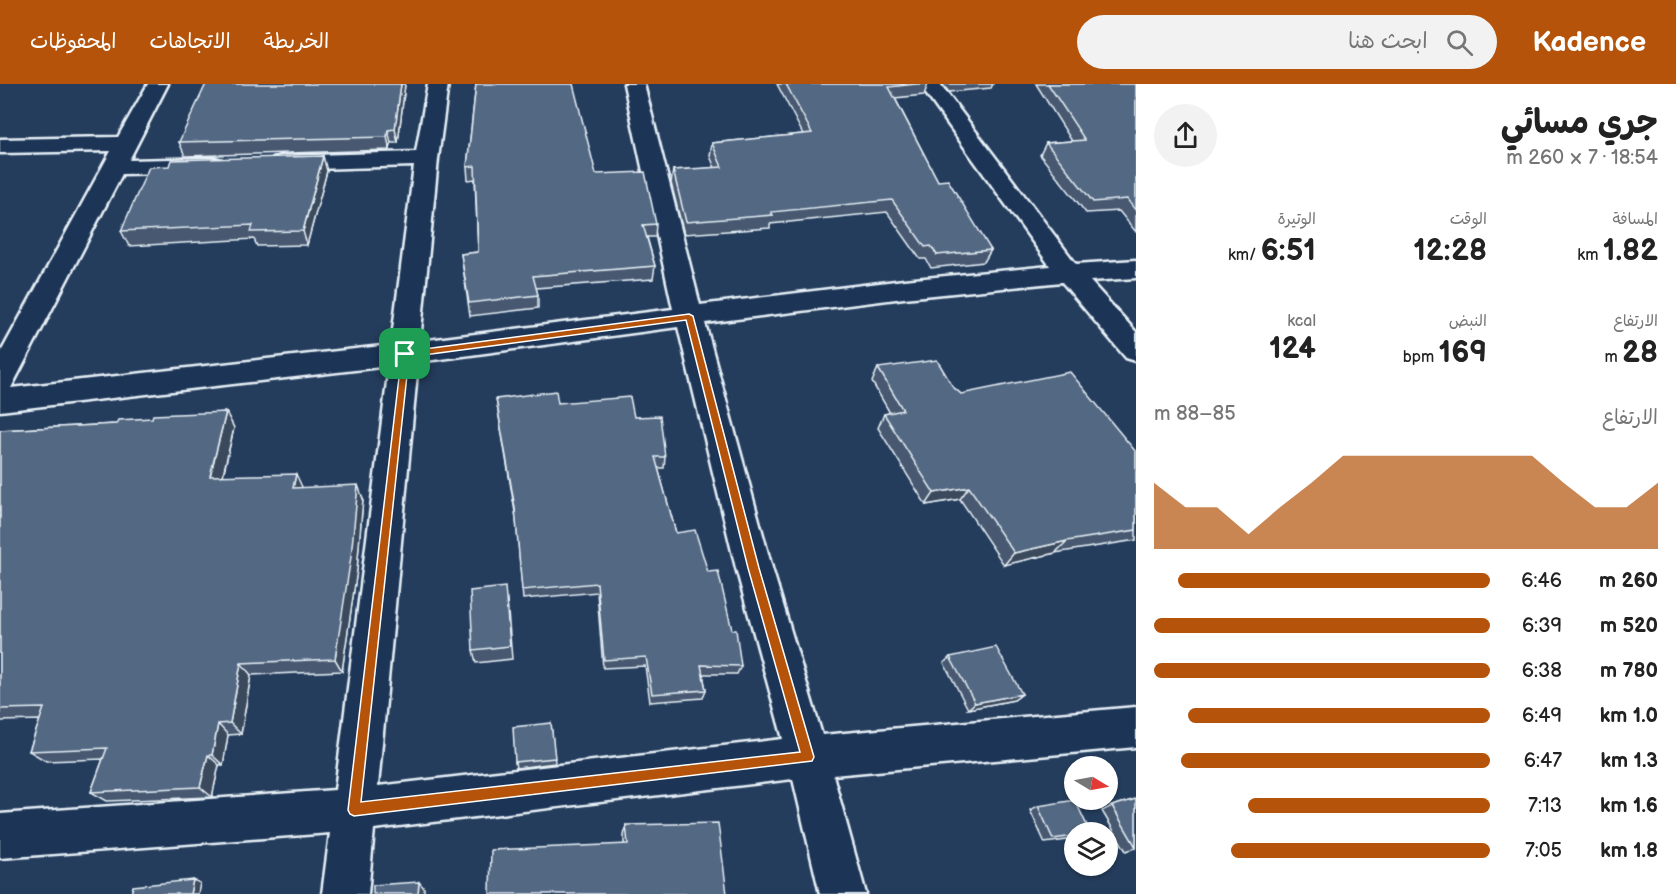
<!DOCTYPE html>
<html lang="ar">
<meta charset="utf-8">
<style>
body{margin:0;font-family:"Balsamiq Sans","Playpen Sans Arabic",sans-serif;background:#f2f2f2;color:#222;direction:rtl;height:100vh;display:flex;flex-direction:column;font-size:22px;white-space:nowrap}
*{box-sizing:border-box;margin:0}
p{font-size:20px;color:#767676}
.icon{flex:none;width:33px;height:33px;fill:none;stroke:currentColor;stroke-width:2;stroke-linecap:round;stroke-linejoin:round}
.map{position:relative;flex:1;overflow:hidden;direction:ltr}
.side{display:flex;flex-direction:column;background:#fff;width:540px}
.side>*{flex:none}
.needle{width:39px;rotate:100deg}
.buttons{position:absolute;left:1064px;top:672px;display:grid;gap:12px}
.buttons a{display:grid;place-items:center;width:54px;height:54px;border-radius:50%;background:#fff;box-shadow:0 2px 4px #0004;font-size:30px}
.pin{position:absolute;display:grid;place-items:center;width:51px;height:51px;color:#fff;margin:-26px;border-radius:12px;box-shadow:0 3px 9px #0006}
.round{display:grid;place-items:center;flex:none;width:63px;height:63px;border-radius:32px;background:#f2f2f2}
.head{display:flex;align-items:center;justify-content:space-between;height:102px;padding:0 18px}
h1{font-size:33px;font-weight:700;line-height:45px}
.figures{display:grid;grid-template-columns:repeat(3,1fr);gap:9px;height:102px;padding:6px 18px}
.figures div{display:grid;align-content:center}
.figures b{font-size:30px;font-weight:700}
.figures small{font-size:16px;font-weight:400}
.figures p{font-size:16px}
.chart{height:168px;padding:12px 18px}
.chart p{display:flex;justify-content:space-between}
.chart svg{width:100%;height:108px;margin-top:6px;fill:#b45309;opacity:.7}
ul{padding:0 18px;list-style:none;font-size:20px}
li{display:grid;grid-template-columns:96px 72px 1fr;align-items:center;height:45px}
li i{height:15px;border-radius:8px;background:#b45309}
header{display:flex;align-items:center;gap:36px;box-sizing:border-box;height:84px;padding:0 30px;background:#b45309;color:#fff}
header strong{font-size:28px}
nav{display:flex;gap:33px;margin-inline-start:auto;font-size:21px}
.search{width:420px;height:54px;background:#f2f2f2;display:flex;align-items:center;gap:15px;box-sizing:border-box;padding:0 21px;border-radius:33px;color:#767676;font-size:22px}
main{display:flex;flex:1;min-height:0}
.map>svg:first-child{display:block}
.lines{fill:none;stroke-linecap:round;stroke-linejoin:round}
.minor-casing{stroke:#e8f1f8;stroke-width:5}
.minor{fill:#1d3557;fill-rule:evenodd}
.wall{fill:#475970;stroke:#e8f1f8;stroke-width:1.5}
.shaded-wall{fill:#3a485b;stroke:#e8f1f8;stroke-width:1.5}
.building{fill:#536782;stroke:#e8f1f8;stroke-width:1.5}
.route{fill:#b45309;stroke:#fff;stroke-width:1.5;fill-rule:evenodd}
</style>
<header>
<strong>Kadence</strong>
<div class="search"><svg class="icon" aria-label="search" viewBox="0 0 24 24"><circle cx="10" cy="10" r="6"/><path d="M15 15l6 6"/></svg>ابحث هنا</div>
<nav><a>الخريطة</a><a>الاتجاهات</a><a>المحفوظات</a></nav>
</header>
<main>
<section class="side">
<div class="head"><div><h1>جري مسائي</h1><p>18:54 · 7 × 260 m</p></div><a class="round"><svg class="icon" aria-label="share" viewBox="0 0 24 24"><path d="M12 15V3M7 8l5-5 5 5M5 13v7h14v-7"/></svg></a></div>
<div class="figures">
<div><p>المسافة</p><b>1.82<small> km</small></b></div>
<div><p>الوقت</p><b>12:28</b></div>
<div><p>الوتيرة</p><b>6:51<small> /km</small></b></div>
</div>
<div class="figures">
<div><p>الارتفاع</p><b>28<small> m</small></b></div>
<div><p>النبض</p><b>169<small> bpm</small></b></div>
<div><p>kcal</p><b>124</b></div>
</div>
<div class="chart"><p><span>الارتفاع</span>85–88 m</p>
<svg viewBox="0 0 160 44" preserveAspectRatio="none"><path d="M0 44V17L10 27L20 27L30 38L40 27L50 17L60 6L70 6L80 6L90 6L100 6L110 6L120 6L130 17L140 27L150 27L160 17V44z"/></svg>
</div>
<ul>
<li><b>260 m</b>6:46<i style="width:93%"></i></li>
<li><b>520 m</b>6:39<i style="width:100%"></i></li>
<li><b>780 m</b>6:38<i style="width:100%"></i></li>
<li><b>1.0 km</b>6:49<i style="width:90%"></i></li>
<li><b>1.3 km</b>6:47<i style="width:92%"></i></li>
<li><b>1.6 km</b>7:13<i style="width:72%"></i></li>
<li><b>1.8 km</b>7:05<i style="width:77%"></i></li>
</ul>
</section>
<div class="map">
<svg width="1136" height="810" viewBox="0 0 1136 810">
<rect width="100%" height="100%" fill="#253d5d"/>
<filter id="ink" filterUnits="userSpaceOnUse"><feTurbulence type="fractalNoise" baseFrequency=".0167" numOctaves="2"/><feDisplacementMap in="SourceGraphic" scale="12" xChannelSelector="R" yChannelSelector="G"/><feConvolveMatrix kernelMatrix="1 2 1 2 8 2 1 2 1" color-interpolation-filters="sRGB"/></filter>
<g filter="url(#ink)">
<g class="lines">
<defs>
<path id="minor" d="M 148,0 L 168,0 L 129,76 L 214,74 L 222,76 L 226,81 L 222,86 L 214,88 L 122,90 L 11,304 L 391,261 L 414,82 L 281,86 L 273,84 L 269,79 L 273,74 L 281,72 L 416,68 L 428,0 L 448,0 L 438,75 L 420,257 L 673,225 L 624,0 L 644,0 L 700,221 L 904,196 L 1050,182 L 919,0 L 940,0 L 1076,180 L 1136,176 L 1136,194 L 1090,197 L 1136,248 L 1136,277 L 1126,274 L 1062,198 L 904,214 L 705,239 L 772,484 L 822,651 L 1136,623 L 1136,663 L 833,691 L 866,810 L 820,810 L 793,695 L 374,745 L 368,810 L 322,810 L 330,749 L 0,774 L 0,730 L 335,706 L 389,282 L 0,327 L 0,270 L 111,67 L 0,69 L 0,55 L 118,53 ZM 678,243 L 736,484 L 783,655 L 378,702 L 418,278 Z"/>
</defs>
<!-- minor casing -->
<use href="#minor" class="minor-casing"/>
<!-- minor -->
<use href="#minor" class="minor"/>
</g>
<!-- wall -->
<g class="wall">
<path d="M 405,0 L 398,59 L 391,59 L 390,66 L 185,72 L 179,58 Z"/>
<path d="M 476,0 L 596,90 L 656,140 L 655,153 L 647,153 L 655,182 L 653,195 L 536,204 L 538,211 L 538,224 L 470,232 L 461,170 L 478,168 L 475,95 L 468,96 L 467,83 Z"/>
<path d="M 777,0 L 928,0 L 924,11 L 895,14 L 938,97 L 991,166 L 984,178 L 931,184 L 926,175 L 920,175 L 887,128 L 770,140 L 770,144 L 684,150 L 671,99 L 673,86 L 715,84 L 710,72 L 712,59 L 803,50 Z"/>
<path d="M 942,0 L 993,0 L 991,4 L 949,8 Z"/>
<path d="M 1036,0 L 1136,0 L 1136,148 L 1119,127 L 1086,129 L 1040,71 L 1046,59 L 1072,57 Z"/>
<path d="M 327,87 L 307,161 L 257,162 L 254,155 L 129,162 L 121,147 Z"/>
<path d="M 878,284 L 953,303 L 961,310 L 1136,368 L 1136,456 L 1055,469 L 1004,481 L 960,415 L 926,421 L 878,344 L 884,330 L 890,329 L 872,298 Z"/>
<path d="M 496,315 L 558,319 L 634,333 L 665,373 L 664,384 L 658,384 L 676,449 L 708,488 L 741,582 L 737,590 L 703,590 L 706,606 L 703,614 L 650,618 L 645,582 L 603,584 L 597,508 L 523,515 L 516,434 Z"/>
<path d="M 226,328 L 234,344 L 223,392 L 303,404 L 363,415 L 357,486 L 342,587 L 251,591 L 241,650 L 228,651 L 223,681 L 219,681 L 212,713 L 107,717 L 91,708 L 103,675 L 46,677 L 29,667 L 40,636 L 0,637 L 0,346 L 116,340 Z"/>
<path d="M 507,516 L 512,575 L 476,579 L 473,566 Z"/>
<path d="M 950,573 L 1022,610 L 1014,616 L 968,625 L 944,579 Z"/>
<path d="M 551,639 L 555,679 L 516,684 L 515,678 Z"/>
<path d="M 1136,715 L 1136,764 L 1126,767 L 1102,727 L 1112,722 Z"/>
<path d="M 1038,722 L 1074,748 L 1074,755 L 1045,759 L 1030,726 Z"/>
<path d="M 626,741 L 727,810 L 624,760 L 624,752 Z"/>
</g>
<!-- shaded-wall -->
<g class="shaded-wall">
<path d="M 401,0 L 405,0 L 398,59 L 395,45 Z"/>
<path d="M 388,46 L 391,59 L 390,66 L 387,53 Z"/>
<path d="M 323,72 L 327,87 L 307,161 L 303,147 Z"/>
<path d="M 226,328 L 234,344 L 219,407 L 210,392 Z"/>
<path d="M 296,390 L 303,405 L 293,404 Z"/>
<path d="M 358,401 L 363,415 L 357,486 L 342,587 L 335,575 Z"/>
<path d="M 969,403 L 960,415 L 926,421 L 934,409 Z"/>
<path d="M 1067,457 L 1055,469 L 1004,481 L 1014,469 Z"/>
<path d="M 241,579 L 251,591 L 241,650 L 230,639 Z"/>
<path d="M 1022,610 L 1014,616 L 968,625 L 975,619 Z"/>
<path d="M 218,640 L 228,651 L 223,681 L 212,671 Z"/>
<path d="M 208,671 L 219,681 L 212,713 L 200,703 Z"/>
<path d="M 193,796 L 200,799 L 198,810 L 190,810 Z"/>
<path d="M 419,798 L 424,804 L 424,810 L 418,810 Z"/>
</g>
<!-- building -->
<g class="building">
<path d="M 206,0 L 401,0 L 395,45 L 388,46 L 387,53 L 179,58 Z"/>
<path d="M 476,0 L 573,0 L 596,90 L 645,88 L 656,140 L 643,141 L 655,182 L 533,192 L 538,211 L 469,219 L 461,170 L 478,168 L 475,82 L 467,83 Z"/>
<path d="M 786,0 L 916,0 L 889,3 L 938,97 L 948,96 L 991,166 L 937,171 L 931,162 L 925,163 L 892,116 L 771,128 L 773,131 L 686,138 L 673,86 L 722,83 L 712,59 L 812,49 Z"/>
<path d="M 1048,0 L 1136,0 L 1136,127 L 1127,115 L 1093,118 L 1046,59 L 1085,56 Z"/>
<path d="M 323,72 L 303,147 L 251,148 L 253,141 L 121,147 L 149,83 L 169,82 L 171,76 Z"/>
<path d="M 937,276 L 953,303 L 961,310 L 1070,288 L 1136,368 L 1136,446 L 1067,457 L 1014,469 L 969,403 L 934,409 L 884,330 L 903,326 L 878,284 Z"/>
<path d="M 556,307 L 558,319 L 630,313 L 634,333 L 660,332 L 665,373 L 655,373 L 676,449 L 695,446 L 708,488 L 718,487 L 732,546 L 736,546 L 741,582 L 701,581 L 706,606 L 652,610 L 646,573 L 604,576 L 597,499 L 522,506 L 515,424 L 496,315 Z"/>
<path d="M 226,328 L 210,392 L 296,390 L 293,404 L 358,401 L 351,473 L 335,575 L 241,579 L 230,639 L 218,640 L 212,671 L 208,671 L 200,703 L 91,708 L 107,664 L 29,667 L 44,624 L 0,625 L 0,346 L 116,340 L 118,336 L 152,334 L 153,331 Z"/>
<path d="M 505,503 L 510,562 L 473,566 L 470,507 Z"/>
<path d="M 996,563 L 1022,610 L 975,619 L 950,573 Z"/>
<path d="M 551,639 L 555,674 L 515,678 L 513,643 Z"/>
<path d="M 1136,715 L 1136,763 L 1112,722 Z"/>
<path d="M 1075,716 L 1090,748 L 1074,748 L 1074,752 L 1053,755 L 1038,722 Z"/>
<path d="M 718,739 L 727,810 L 490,810 L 491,766 L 628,760 L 626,741 Z"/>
<path d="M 193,796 L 190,810 L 131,810 L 133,802 Z"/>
<path d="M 419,798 L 418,810 L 373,810 L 373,801 Z"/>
</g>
</g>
<!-- route -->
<path class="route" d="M 689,230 L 693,232 L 759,484 L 814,673 L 812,677 L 354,732 L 350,730 L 348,726 L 402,268 ZM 686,236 L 748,484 L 800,668 L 361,718 L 409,273 Z"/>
</svg>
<div class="buttons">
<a><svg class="needle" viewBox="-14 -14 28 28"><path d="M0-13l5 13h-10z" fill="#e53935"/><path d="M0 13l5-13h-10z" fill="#767676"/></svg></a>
<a><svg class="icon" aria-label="layers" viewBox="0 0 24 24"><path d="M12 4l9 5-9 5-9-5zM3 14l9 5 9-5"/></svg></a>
</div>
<div class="pin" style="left:405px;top:270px;background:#1e9e55"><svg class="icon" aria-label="arrive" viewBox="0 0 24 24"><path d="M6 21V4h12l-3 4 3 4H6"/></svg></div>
</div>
</main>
